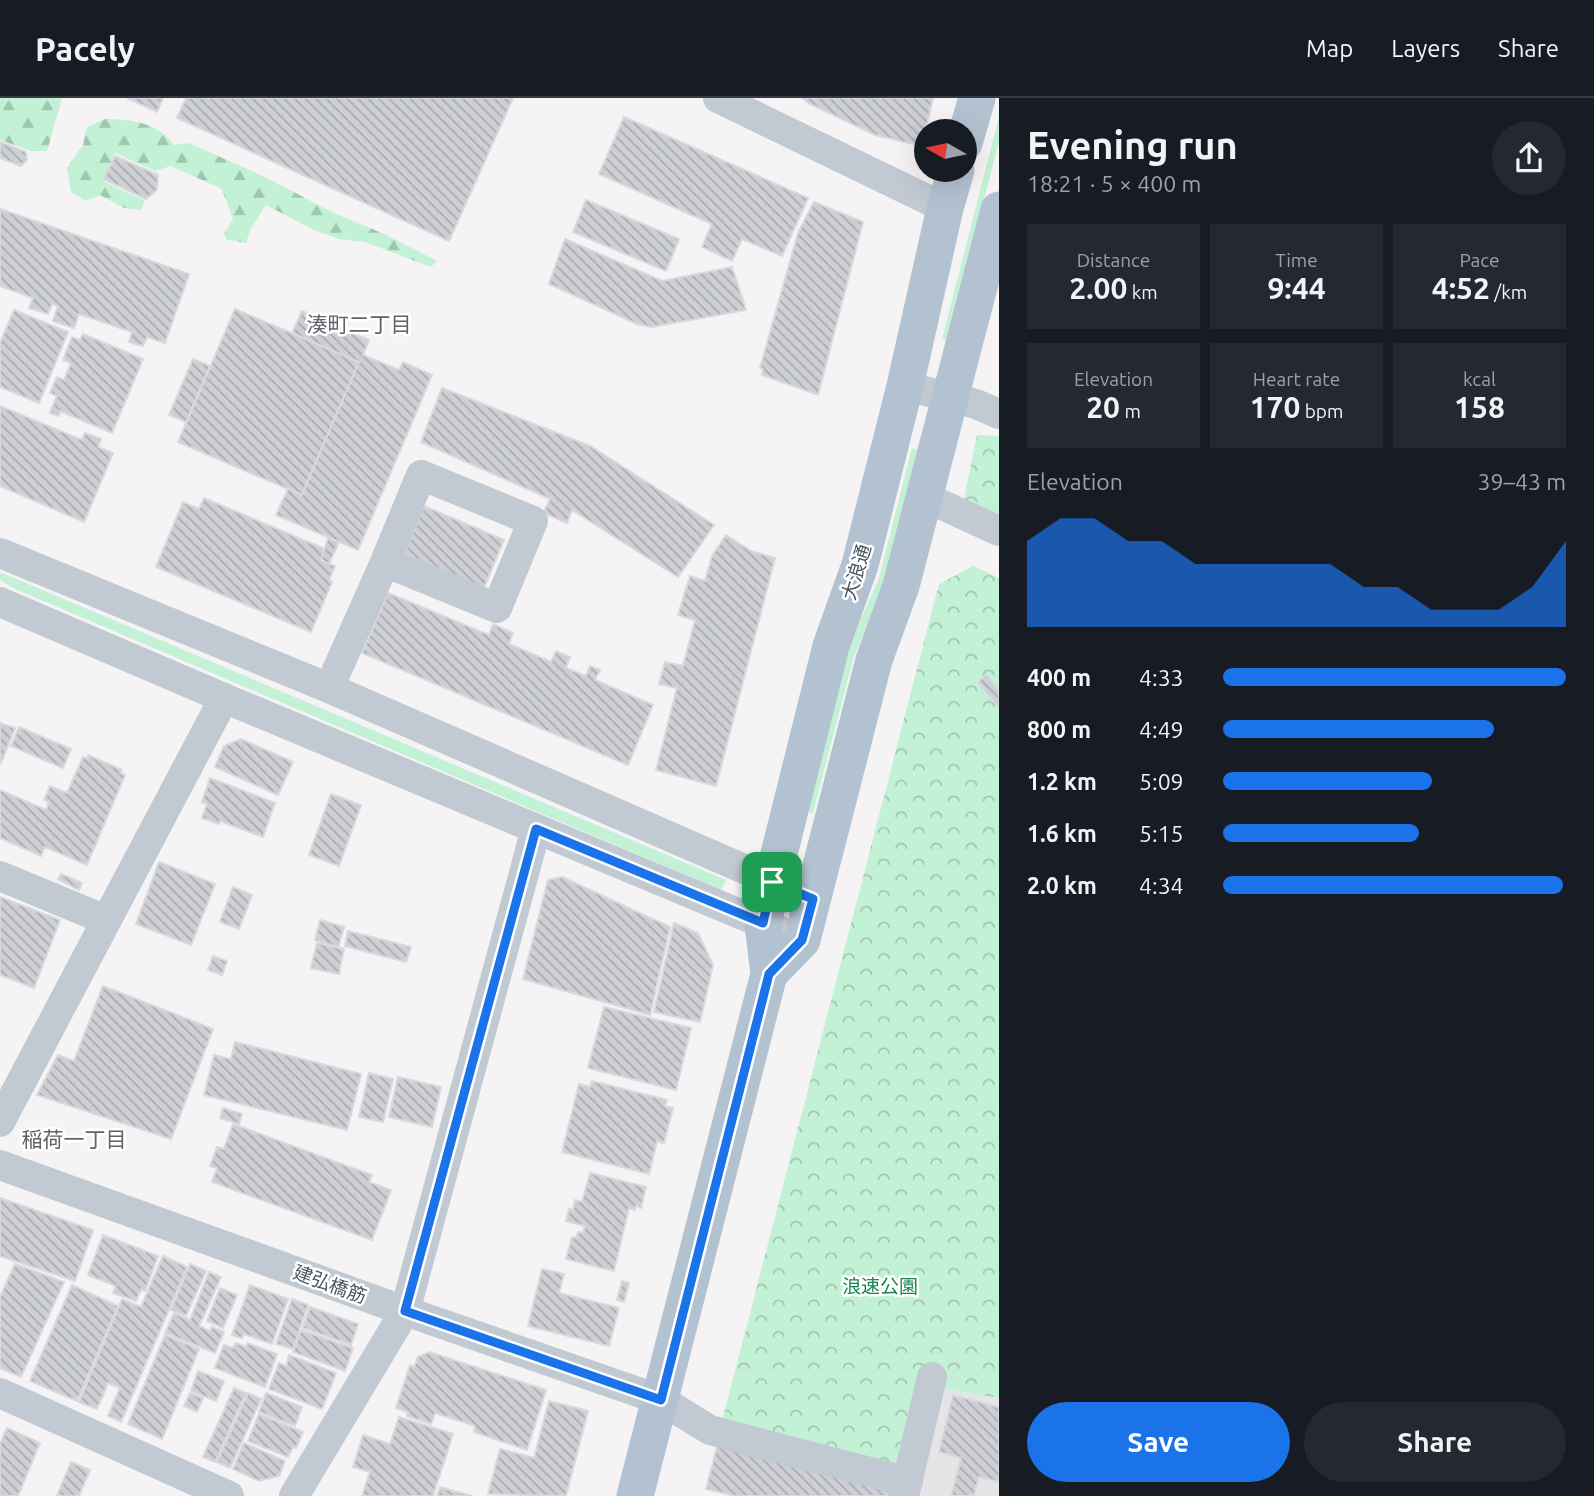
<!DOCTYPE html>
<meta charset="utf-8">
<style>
body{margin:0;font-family:Ubuntu,"Noto Sans JP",sans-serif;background:#242831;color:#f1f3f6;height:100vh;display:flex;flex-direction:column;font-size:26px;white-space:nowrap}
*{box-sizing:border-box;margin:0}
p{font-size:23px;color:#9ea1a6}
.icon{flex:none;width:38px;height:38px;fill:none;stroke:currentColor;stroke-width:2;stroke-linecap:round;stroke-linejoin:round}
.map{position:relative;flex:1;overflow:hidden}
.sheet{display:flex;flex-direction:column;background:#171b24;width:595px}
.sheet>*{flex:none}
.needle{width:46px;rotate:279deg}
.buttons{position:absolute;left:914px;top:21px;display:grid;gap:14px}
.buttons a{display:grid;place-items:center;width:63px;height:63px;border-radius:50%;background:#171b24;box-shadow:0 7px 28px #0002;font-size:35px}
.pin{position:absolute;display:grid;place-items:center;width:60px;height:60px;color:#fff;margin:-30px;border-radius:14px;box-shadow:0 4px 10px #0006}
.round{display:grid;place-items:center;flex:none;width:74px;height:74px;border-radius:37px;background:#242831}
.headline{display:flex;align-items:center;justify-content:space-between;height:119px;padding:0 28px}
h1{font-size:38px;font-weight:700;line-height:52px}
.metrics{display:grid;grid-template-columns:repeat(3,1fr);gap:10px;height:119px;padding:7px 28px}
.metrics div{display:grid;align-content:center;border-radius:0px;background:#242831;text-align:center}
.metrics b{font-size:30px;font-weight:700}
.metrics small{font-size:19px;font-weight:400}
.metrics p{font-size:19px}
.chart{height:196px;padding:14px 28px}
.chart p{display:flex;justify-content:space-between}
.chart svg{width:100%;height:126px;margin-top:7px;fill:#1a73e8;opacity:.7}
.action{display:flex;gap:14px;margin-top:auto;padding:14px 28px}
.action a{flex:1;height:80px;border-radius:42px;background:#1a73e8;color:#fff;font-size:28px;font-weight:700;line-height:80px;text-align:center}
.action a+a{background:#242831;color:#f1f3f6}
ul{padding:0 28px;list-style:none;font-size:23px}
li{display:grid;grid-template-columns:112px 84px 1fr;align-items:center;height:52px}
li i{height:18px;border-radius:9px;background:#1a73e8}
header{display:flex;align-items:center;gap:42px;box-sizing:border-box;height:98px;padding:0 35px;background:#171b24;border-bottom:2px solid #363941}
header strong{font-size:33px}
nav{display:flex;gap:38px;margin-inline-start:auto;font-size:24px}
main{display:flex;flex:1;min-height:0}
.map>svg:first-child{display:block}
.education{fill:#e6e4e5}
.green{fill:#c3f1d5}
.forest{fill:url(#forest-firs)}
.park{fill:url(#park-crowns)}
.building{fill:url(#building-back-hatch);stroke:#d7d9de;stroke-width:2}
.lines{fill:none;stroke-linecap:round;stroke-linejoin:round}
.minor{stroke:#c1cad2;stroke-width:30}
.major{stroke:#b3c2d1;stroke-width:37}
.route-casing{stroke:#fff;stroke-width:14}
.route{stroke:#1a73e8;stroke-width:9}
.labels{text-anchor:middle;stroke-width:5;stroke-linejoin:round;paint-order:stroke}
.street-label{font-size:19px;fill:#4a5661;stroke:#fff}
.park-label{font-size:19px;fill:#17864f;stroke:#fff}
.neighbourhood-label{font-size:21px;fill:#5f6368;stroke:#fff}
</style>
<header>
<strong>Pacely</strong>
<nav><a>Map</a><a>Layers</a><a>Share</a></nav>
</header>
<main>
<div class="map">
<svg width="999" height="1398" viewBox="0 0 999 1398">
<defs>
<pattern id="forest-firs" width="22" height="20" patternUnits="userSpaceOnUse" patternTransform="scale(1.75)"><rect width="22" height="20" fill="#c3f1d5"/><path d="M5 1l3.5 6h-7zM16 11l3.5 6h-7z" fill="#a0c6b0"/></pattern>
<pattern id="park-crowns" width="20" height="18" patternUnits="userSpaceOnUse" patternTransform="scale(1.75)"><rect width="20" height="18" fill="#c3f1d5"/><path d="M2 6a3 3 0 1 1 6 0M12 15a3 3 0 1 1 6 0" fill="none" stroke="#a0c6b0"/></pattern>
<pattern id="building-back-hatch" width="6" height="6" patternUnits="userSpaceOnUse" patternTransform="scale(1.75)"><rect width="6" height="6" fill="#cdcfd5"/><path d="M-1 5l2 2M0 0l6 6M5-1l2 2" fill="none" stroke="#a8abb0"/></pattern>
</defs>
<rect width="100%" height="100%" fill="#f5f3f3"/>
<!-- education -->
<path class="education" d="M 944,1291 L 999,1300 L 999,1398 L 918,1398 Z"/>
<!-- green -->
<g class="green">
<path d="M 999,19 L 999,44 L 947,242 L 942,241 Z"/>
<path d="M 912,350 L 919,352 L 886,483 L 854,558 L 813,715 L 807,714 L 846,555 L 879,480 Z"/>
<path d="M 0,474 L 726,782 L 721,792 L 13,490 L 0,482 Z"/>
</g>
<!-- forest -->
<g class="forest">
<path d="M 0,0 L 62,0 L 47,53 L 31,53 L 0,42 Z"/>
<path d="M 105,21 C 131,21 159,25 174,47 L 189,45 L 265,79 L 332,114 L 384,136 L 437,163 L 431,169 L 365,144 L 339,141 L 316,133 L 266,107 L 250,132 L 246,145 L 227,142 L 224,136 L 233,121 L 222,91 L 171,68 L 155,73 L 115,55 L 103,83 L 145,103 L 141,112 L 124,110 L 100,97 L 86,103 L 71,94 L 67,70 L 83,47 L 87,29 Z"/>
</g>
<!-- park -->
<g class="park">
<path d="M 977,337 L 999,338 L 999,418 L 964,401 Z"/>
<path d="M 973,468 L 999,480 L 999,1300 L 944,1291 L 922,1379 L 721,1327 L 939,486 Z"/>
</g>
<!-- building -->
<g class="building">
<path d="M 127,0 L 163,0 L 157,14 Z"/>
<path d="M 186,0 L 513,0 L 449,143 L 177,20 Z"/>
<path d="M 802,0 L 933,0 L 922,48 L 875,37 L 810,6 Z"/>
<path d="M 624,19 L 808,100 L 782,158 L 742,141 L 732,163 L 702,149 L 712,126 L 599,76 Z"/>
<path d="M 0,44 L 26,54 L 27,62 L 21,68 L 0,60 Z"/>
<path d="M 115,58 L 158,77 L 157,92 L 146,101 L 104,81 Z"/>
<path d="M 586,102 L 679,141 L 666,173 L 573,134 Z"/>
<path d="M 814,104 L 863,124 L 818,297 L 762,277 L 763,271 L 760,270 L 798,135 Z"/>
<path d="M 0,111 L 189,176 L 165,245 L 147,239 L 143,248 L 129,244 L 132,234 L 79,216 L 74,230 L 53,223 L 58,208 L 52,206 L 48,216 L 29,210 L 33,200 L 0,188 Z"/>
<path d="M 565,141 L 662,183 L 732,169 L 746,212 L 652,229 L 637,226 L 549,186 Z"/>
<path d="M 235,211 L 359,264 L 302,397 L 178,344 Z"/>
<path d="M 14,212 L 68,234 L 39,305 L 0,289 L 0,245 Z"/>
<path d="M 302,213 L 369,242 L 363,257 L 399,272 L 403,264 L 432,277 L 358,452 L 276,417 L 288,391 L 302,397 L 359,264 L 292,235 Z"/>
<path d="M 83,236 L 143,261 L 112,335 L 60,313 L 59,318 L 50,315 L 57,298 L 50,295 L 57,279 L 64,282 L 71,265 L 63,262 L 72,239 L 80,242 Z"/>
<path d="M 193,261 L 210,268 L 186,324 L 169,317 Z"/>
<path d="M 442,290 L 590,348 L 714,427 L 678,479 L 572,412 L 567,425 L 543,415 L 550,401 L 421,344 Z"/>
<path d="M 0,308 L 82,342 L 85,335 L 101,341 L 98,349 L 113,355 L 84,424 L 0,388 Z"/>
<path d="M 204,400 L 325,451 L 321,462 L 335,468 L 329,482 L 332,484 L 311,534 L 156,469 L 183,404 L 199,411 Z"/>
<path d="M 424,408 L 504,442 L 484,490 L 404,456 Z"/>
<path d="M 726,437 L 751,453 L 775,460 L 716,688 L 656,672 L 677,590 L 659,586 L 665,564 L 683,568 L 695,522 L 678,517 L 690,478 L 705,483 L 712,458 Z"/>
<path d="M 328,440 L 339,444 L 329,466 L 321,462 Z"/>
<path d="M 388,495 L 489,537 L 493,526 L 513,535 L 509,546 L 551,564 L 556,553 L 570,559 L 566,570 L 586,578 L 590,568 L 600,572 L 595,582 L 653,607 L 628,667 L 362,555 Z"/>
<path d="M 986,576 L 999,592 L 999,610 L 978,584 Z"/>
<path d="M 0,625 L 15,630 L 1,665 L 0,664 Z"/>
<path d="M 19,629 L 71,651 L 63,670 L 11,648 Z"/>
<path d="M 241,641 L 293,664 L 278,697 L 215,669 L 224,648 Z"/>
<path d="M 88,657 L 122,672 L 120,675 L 125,677 L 87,767 L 45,749 L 41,758 L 0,740 L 0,692 L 46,712 L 49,704 L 44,702 L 50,688 L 67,695 L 83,659 L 87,661 Z"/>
<path d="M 210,680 L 275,705 L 263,739 L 220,723 L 219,726 L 202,720 L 207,706 L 202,704 Z"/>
<path d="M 331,696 L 361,707 L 339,768 L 309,757 Z"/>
<path d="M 159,764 L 215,786 L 191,847 L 136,826 Z"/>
<path d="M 61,776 L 82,785 L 79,792 L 58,781 Z"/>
<path d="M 562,779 L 670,829 L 650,917 L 523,881 L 548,782 Z"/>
<path d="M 233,789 L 252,797 L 239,831 L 220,824 Z"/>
<path d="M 0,799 L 60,822 L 34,890 L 0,877 Z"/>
<path d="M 320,822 L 344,829 L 338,849 L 315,842 Z"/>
<path d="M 674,825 L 698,835 L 713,867 L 700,924 L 654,914 Z"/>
<path d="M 348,833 L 411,849 L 406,864 L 345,848 Z"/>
<path d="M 317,845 L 344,851 L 339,876 L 311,870 Z"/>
<path d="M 213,858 L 227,863 L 222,877 L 208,872 Z"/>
<path d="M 103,888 L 213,931 L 171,1041 L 37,997 L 58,957 L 74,963 Z"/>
<path d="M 604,909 L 691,930 L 676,992 L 588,970 Z"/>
<path d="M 235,944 L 361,976 L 347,1032 L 204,997 L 214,957 L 231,961 Z"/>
<path d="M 369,975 L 393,981 L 383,1024 L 359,1019 Z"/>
<path d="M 398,979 L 441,989 L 432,1029 L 389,1019 Z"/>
<path d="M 592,983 L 667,1002 L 665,1008 L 673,1010 L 664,1045 L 657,1043 L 649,1076 L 562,1054 L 579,986 L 590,989 Z"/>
<path d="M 223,1010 L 242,1016 L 239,1026 L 220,1020 Z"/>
<path d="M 233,1026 L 372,1077 L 369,1084 L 391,1092 L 372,1142 L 212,1084 L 217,1070 L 210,1068 L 217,1049 L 224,1051 Z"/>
<path d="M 590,1075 L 646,1089 L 641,1110 L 636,1108 L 635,1112 L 629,1110 L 614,1173 L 566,1161 L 572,1139 L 576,1140 L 578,1134 L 583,1135 L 585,1128 L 566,1123 L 569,1111 L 573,1112 L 575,1102 L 582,1104 Z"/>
<path d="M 0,1100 L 93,1132 L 75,1183 L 0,1158 Z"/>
<path d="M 103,1137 L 158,1158 L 145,1193 L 141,1191 L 136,1203 L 113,1195 L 116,1188 L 88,1177 Z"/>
<path d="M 163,1158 L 187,1169 L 121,1324 L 108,1318 L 120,1290 L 108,1285 L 97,1311 L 79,1304 L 122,1201 L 141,1209 Z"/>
<path d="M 15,1166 L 64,1184 L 21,1279 L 0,1270 L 0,1199 Z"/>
<path d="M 190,1166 L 206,1173 L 186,1218 L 171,1212 Z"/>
<path d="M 542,1171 L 564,1176 L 559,1195 L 619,1210 L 609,1248 L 528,1228 Z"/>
<path d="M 209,1174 L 221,1179 L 199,1228 L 210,1233 L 212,1229 L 224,1234 L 215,1255 L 165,1235 L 174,1215 L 190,1222 Z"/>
<path d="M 622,1183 L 629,1185 L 624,1204 L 617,1202 Z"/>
<path d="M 72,1187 L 118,1208 L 77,1303 L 30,1283 Z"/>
<path d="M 250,1187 L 288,1201 L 272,1246 L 244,1236 L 242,1240 L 232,1237 Z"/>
<path d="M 220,1190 L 237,1197 L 223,1230 L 207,1223 Z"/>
<path d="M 292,1201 L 308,1207 L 293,1251 L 276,1246 Z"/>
<path d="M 310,1209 L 358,1226 L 351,1247 L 303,1230 Z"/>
<path d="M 301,1232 L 353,1250 L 345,1273 L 293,1254 Z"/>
<path d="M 165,1237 L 199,1251 L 162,1341 L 128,1326 Z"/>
<path d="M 236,1245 L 246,1249 L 247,1245 L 277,1256 L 265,1289 L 215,1270 L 224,1247 L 233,1250 Z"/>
<path d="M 429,1254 L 546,1292 L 527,1352 L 474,1334 L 475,1328 L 435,1315 L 431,1326 L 407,1318 L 408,1314 L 396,1310 L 410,1267 L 414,1269 L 418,1259 Z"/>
<path d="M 289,1257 L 336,1275 L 322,1311 L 269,1291 L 279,1265 L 286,1268 Z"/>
<path d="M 198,1273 L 224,1283 L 216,1303 L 191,1293 Z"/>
<path d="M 234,1290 L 246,1295 L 215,1364 L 203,1359 Z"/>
<path d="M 190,1295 L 203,1300 L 197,1314 L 184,1308 Z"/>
<path d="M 248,1295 L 261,1301 L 230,1370 L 217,1364 Z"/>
<path d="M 266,1295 L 302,1309 L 295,1328 L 259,1314 Z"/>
<path d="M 953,1297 L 999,1309 L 999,1384 L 979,1379 L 974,1398 L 951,1398 L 961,1360 L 939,1354 Z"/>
<path d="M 549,1303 L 588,1313 L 566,1398 L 488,1396 L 500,1351 L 534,1360 Z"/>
<path d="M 259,1316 L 303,1334 L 296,1350 L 293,1349 L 288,1359 L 248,1343 Z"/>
<path d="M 399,1319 L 453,1336 L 433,1398 L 362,1398 L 370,1374 L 353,1369 L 363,1337 L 390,1346 Z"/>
<path d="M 7,1330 L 40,1345 L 18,1398 L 0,1398 L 0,1346 Z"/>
<path d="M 244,1345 L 285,1363 L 279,1378 L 259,1383 L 233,1371 Z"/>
<path d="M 718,1345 L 893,1390 L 891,1398 L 735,1398 L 706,1391 Z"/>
<path d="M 71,1364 L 90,1372 L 79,1398 L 57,1398 Z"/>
<path d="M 440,1389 L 472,1398 L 437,1398 Z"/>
</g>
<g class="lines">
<!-- minor -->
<g class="minor">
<path d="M 718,0 L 945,110"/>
<path d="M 905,288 L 976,306 L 999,316"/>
<path d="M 925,399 L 999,433"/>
<path d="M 0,455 L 329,590 L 813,801"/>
<path d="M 0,504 L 224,600 L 802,842"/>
<path d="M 329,590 L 385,464 L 421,377 L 533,423 L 497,510 L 385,464"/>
<path d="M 0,778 L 106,822"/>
<path d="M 0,1024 L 224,600"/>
<path d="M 0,1067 L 405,1213 L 661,1302 L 710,1332 L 908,1384"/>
<path d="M 0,1295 L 229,1398"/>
<path d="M 294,1398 L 405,1213 L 536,731"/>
<path d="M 904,1398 L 932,1279"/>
</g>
<!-- major -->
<g class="major">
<path d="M 964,45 L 977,0"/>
<path d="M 769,876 L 802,842 L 874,562 L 901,488 L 999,112"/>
<path d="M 635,1398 L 769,876 L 763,826 L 772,784 L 831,548 L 860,467 L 905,288 L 945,110 L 956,72"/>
</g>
</g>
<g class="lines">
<defs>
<path id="route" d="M 536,731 L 763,825 L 772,784 L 813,801 L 802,842 L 769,876 L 661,1302 L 405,1213 Z"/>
</defs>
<!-- route casing -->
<use href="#route" class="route-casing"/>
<!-- route -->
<use href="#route" class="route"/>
</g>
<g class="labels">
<!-- street labels -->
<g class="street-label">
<text transform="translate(856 474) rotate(-73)" y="7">大浪通</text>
<text transform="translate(330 1186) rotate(20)" y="7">建弘橋筋</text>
</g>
<!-- park labels -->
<g class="park-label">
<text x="880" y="1195">浪速公園</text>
</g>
<!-- neighbourhood labels -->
<g class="neighbourhood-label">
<text x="359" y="234">湊町二丁目</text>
<text x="74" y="1049">稲荷一丁目</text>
</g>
</g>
</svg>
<div class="buttons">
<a><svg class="needle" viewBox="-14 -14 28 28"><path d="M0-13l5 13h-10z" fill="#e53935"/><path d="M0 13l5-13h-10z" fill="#9ea1a6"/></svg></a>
</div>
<div class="pin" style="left:772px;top:784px;background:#1e9e55"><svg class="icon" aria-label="arrive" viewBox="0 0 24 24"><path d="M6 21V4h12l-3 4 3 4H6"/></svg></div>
</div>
<section class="sheet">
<div class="headline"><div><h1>Evening run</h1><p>18:21 · 5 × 400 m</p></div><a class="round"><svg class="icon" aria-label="share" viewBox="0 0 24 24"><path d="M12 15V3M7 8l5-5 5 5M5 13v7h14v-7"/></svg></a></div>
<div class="metrics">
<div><p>Distance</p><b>2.00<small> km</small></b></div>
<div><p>Time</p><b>9:44</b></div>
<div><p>Pace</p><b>4:52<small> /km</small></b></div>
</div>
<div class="metrics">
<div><p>Elevation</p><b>20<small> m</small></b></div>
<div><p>Heart rate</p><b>170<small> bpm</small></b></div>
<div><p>kcal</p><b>158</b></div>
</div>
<div class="chart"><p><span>Elevation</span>39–43 m</p>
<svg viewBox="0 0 160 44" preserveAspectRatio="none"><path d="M0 44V14L10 6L20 6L30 14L40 14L50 22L60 22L70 22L80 22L90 22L100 30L110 30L120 38L130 38L140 38L150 30L160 14V44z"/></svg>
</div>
<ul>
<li><b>400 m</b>4:33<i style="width:100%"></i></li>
<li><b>800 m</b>4:49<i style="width:79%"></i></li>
<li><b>1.2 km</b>5:09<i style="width:61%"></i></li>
<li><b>1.6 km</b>5:15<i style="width:57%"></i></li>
<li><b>2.0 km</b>4:34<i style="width:99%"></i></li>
</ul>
<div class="action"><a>Save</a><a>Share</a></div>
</section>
</main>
